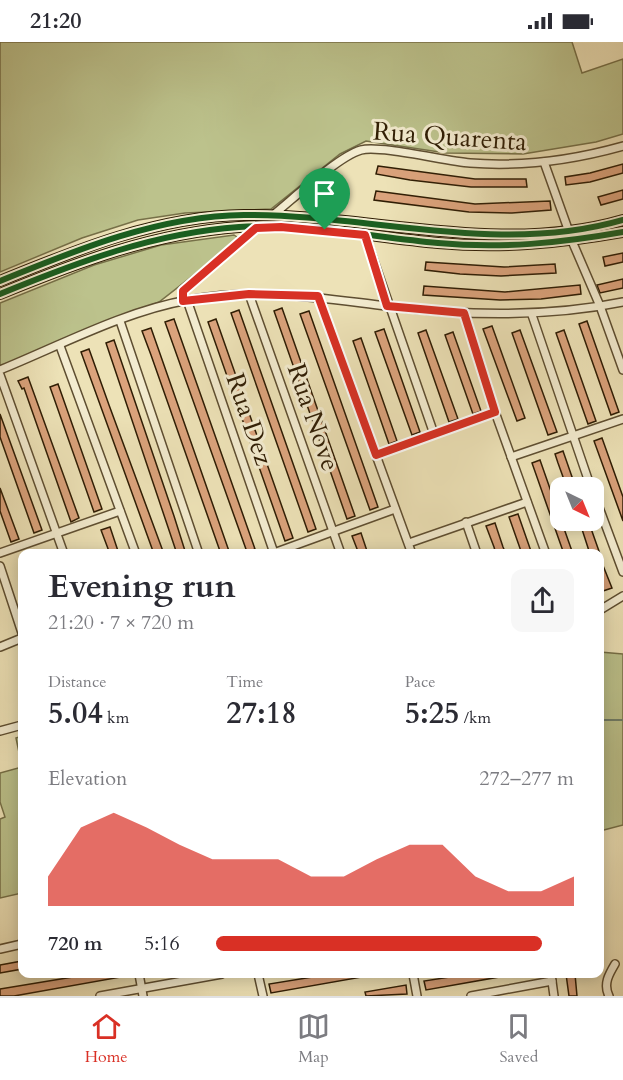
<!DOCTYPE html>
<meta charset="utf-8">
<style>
body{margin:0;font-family:Cardo,serif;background:#f7f7f7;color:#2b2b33;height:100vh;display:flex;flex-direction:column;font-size:22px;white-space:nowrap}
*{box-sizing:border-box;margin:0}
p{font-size:20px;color:#7c7c81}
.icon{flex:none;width:33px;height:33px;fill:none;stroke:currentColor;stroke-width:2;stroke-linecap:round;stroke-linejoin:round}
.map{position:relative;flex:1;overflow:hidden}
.details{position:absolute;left:18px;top:507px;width:586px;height:429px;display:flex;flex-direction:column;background:#fff;border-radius:12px;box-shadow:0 3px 15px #0003}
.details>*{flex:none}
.needle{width:39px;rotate:137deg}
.fabs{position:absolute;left:550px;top:435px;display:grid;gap:12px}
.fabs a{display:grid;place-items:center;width:54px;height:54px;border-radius:12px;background:#fff;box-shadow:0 3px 15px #0003;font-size:30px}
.pin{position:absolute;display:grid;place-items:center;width:51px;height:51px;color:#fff;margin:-62px -26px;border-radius:50% 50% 50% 0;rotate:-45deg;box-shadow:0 0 6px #0007}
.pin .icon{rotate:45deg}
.round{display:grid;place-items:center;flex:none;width:63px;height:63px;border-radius:12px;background:#f7f7f7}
.overview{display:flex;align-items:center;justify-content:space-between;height:102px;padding:0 30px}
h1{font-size:33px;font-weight:800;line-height:45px}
.stats{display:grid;grid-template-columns:repeat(3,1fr);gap:9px;height:102px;padding:6px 30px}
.stats div{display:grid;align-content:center}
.stats b{font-size:30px;font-weight:800}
.stats small{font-size:16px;font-weight:400}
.stats p{font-size:16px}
.chart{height:168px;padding:12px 30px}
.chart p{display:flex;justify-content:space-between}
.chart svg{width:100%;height:108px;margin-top:6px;fill:#d93025;opacity:.7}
ul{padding:0 30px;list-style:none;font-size:20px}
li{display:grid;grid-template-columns:96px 72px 1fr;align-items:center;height:45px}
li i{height:15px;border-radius:8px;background:#d93025}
.status{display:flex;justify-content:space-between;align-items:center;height:42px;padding:0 30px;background:#fff;direction:ltr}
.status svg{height:16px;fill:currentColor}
.tab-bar{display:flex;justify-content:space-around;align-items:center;height:84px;border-top:2px solid #e1e1e2;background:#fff;font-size:16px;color:#7c7c81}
.tab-bar a{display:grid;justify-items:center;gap:3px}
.tab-bar .current{color:#d93025}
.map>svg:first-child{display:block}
.green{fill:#bcc28c;stroke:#767048;stroke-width:1.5}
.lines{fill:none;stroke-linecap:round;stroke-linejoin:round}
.stream{stroke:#6f7e69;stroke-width:2}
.building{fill:#dba37c;stroke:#2f1d04;stroke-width:1.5}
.minor-casing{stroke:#5e4e31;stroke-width:10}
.secondary-casing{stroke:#2f1d04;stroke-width:12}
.minor{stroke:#f3ecd0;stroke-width:7}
.secondary{stroke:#f3ecd0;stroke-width:9}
.cycleway-casing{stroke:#f3ecd0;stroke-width:10}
.cycleway{stroke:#1b5e20;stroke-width:6}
.route-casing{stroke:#fff;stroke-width:12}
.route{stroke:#d93025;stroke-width:8}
.labels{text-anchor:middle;stroke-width:6;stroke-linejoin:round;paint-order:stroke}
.street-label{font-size:26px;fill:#2f1d04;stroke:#f3ecd0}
</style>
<div class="status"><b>21:20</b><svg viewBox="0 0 49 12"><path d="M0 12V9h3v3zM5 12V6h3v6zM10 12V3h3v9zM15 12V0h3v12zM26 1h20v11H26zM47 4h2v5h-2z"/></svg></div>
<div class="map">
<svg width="623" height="954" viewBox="0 0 623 954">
<rect width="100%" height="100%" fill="#ede2b7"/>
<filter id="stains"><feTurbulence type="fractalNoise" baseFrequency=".00333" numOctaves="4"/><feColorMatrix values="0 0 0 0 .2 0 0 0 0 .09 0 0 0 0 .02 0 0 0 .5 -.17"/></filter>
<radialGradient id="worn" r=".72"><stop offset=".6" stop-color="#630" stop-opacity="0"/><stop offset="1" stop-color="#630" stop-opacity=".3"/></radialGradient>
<!-- green -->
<g class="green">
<path d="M 0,0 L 572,0 L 582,31 L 623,17 L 623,92 L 596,100 L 523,112 L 446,111 L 366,99 L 340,112 L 271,167 L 185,171 L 138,178 L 82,196 L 0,230 Z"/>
<path d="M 234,193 L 237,195 L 236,200 L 159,260 L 0,324 L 0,261 L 94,223 L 161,203 Z"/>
<path d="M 600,610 L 623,612 L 623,783 L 600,789 Z"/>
<path d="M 22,694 L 22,851 L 0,856 L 0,777 L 5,775 L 0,760 L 0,731 L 22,725 L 16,696 Z"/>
</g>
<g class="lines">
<!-- stream -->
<path class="stream" d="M 600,678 L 623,678"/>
</g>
<!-- building -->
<g class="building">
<path d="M 623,122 L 623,131 L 590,140 L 566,143 L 565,135 L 590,131 Z"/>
<path d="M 378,124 L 475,137 L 526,137 L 527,145 L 471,145 L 410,138 L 376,132 Z"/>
<path d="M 623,148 L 623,157 L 601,163 L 598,155 Z"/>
<path d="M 376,149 L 475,162 L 550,159 L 551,168 L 512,171 L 469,170 L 374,158 Z"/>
<path d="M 623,211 L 623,220 L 605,224 L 603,215 Z"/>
<path d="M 426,220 L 504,225 L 555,222 L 556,231 L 501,234 L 460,232 L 425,228 Z"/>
<path d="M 623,237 L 623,246 L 600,251 L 597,243 Z"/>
<path d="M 580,243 L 581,252 L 541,257 L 500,258 L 423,253 L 424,244 L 505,250 Z"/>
<path d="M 282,266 L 355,474 L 347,477 L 274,269 Z"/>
<path d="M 239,268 L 316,487 L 308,490 L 231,271 Z"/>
<path d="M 309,269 L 378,465 L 370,468 L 300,272 Z"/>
<path d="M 174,277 L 255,507 L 247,510 L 165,280 Z"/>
<path d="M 216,277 L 293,496 L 285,499 L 208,280 Z"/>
<path d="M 587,279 L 619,370 L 611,373 L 579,282 Z"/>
<path d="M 492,284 L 525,376 L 517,379 L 483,287 Z"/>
<path d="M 151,286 L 200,426 L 230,512 L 221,512 L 151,313 L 142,289 Z"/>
<path d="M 384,287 L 420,390 L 412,393 L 375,290 Z"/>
<path d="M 426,288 L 458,377 L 449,380 L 418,291 Z"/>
<path d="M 520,288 L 557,390 L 548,393 L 512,291 Z"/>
<path d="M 564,288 L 596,379 L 588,382 L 556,291 Z"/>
<path d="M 453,290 L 481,369 L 473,372 L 445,293 Z"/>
<path d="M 361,296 L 397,399 L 389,402 L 353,299 Z"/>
<path d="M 114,298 L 174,474 L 186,512 L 177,512 L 173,500 L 106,301 Z"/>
<path d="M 89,307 L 109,363 L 164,512 L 154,512 L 119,415 L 81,310 Z"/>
<path d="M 28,335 L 79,476 L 71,480 L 24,346 L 22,347 L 18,339 Z"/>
<path d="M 58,342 L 102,467 L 94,470 L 50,345 Z"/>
<path d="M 0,372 L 42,488 L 34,491 L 0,395 Z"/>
<path d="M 602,396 L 623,455 L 623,479 L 594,399 Z"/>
<path d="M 563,409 L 571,432 L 576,446 L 567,446 L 558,421 L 555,412 Z"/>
<path d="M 540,418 L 561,478 L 573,512 L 564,512 L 532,421 Z"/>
<path d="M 0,446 L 19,497 L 11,500 L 0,469 Z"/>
<path d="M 518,472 L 526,495 L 532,512 L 522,512 L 509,475 Z"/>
<path d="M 579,478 L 588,478 L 600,512 L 590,512 Z"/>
<path d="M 495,481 L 503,505 L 506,512 L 496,512 L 494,505 L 486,484 Z"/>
<path d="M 110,485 L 119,512 L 110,512 L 101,488 Z"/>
<path d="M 361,491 L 368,512 L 359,512 L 352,494 Z"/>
<path d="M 600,516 L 612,546 L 603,549 L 600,539 Z"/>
<path d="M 22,919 L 22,927 L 0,931 L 0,923 Z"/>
<path d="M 91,932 L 120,932 L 121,935 L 14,954 L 0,954 L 0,947 Z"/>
<path d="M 331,932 L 361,932 L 362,935 L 271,951 L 269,942 Z"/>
<path d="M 469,932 L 499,932 L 499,935 L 426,948 L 424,939 Z"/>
<path d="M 566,932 L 575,932 L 577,954 L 569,954 Z"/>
<path d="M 406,943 L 407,952 L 366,954 L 365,950 Z"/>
</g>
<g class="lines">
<defs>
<g id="minor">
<path d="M 544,120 L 568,187"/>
<path d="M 273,173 C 293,157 339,114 361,108 C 380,103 445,119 470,121 C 521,125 573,118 623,104"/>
<path d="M 365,193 L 434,392"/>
<path d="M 572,199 L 600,264 L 623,328"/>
<path d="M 249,252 L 341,512"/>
<path d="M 318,254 L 412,512"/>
<path d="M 187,258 L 274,511"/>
<path d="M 183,259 L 183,249 L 256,186"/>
<path d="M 464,271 L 495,370 L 546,512"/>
<path d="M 532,273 L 591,446"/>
<path d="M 120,279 L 199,512"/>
<path d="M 60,304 L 136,512"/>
<path d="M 0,328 C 59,304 125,269 188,258 C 257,245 319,256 387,264 C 466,274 545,276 623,260"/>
<path d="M 0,333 L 64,512"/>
<path d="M 376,413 L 495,370"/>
<path d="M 511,415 L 623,377"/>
<path d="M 594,452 L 623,530"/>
<path d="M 466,480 L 477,512"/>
<path d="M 409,501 L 527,460"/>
<path d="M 0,511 L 120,469"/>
<path d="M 271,512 L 395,467"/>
<path d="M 0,524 L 22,591"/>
<path d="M 600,568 L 623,554"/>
<path d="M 0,605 L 22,596"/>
<path d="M 0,689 L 22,683"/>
<path d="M 0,907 L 22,902"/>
<path d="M 139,932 L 143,954"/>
<path d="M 258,932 L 263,954"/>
<path d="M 413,932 L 417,954"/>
<path d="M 551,932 L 554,954"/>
<path d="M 100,954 L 222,932"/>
<path d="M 471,954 L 552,939"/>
<path d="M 609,954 C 603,942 609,932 615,922"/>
</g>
<g id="secondary">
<path d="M 0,239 C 78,207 159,174 244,173 C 369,172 499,214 623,178"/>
<path d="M 0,252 C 78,220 154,191 239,185 C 306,181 372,195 438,201 C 501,207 561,201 623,190"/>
</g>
</defs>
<!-- minor casing -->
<use href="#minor" class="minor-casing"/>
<!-- secondary casing -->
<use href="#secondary" class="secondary-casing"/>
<!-- minor -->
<use href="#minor" class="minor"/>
<!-- secondary -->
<use href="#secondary" class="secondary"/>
<defs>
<g id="cycleway">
<path d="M 0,239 C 78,207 159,174 244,173 C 369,172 499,214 623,178"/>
<path d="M 0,252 C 78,220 154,191 239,185 C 306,181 372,195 438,201 C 501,207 561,201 623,190"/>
</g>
</defs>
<!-- cycleway casing -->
<use href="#cycleway" class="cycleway-casing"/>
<!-- cycleway -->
<use href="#cycleway" class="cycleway"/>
</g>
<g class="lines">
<defs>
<path id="route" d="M 281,185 L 365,193 L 387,264 L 464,271 L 495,370 L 376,413 L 318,254 L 249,252 L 183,259 L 183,249 L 256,186 Z"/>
</defs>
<!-- route casing -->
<use href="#route" class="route-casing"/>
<!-- route -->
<use href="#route" class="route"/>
</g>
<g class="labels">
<!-- street labels -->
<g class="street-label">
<text transform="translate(450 94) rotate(4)" y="9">Rua Quarenta</text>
<text transform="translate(314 375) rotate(71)" y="9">Rua Nove</text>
<text transform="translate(250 377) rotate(71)" y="9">Rua Dez</text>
</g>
</g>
<rect width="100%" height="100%" filter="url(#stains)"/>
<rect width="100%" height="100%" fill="url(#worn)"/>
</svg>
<div class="fabs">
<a><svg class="needle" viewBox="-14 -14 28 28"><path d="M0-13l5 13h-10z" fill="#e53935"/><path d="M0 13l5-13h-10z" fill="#7c7c81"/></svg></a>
</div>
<div class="pin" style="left:325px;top:188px;background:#1e9e55"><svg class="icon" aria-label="arrive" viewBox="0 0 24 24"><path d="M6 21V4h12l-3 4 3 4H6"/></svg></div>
<section class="details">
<div class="overview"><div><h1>Evening run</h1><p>21:20 · 7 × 720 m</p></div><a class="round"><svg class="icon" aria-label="share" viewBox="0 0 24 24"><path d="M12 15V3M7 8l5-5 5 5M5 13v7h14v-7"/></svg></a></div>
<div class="stats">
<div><p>Distance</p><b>5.04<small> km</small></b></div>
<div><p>Time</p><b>27:18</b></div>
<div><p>Pace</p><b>5:25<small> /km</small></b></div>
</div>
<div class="chart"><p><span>Elevation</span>272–277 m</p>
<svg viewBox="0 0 160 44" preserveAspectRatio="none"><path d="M0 44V32L10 12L20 6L30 12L40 19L50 25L60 25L70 25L80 32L90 32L100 25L110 19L120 19L130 32L140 38L150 38L160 32V44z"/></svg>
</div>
<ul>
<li><b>720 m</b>5:16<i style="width:91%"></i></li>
</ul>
</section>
</div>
<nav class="tab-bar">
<a class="current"><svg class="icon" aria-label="home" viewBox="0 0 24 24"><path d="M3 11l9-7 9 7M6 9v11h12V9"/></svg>Home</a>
<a><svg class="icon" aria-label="map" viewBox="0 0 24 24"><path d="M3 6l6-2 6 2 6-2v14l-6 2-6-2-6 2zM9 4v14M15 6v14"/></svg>Map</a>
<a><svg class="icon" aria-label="saved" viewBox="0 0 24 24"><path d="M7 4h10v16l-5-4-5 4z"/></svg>Saved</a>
</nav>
